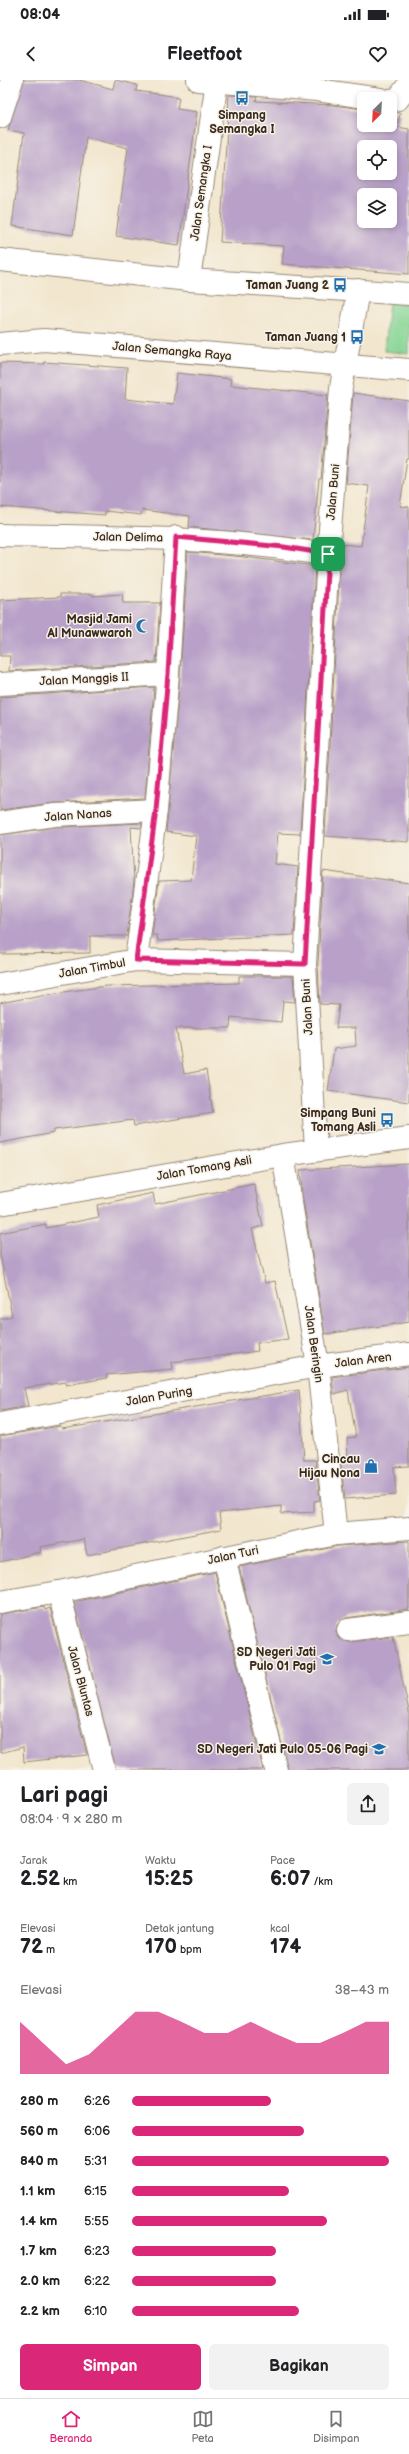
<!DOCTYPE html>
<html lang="id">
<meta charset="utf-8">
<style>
body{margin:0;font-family:"Balsamiq Sans",sans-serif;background:#f2f2f2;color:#202124;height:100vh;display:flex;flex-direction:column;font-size:15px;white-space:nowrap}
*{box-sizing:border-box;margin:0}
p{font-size:13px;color:#757577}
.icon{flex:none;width:22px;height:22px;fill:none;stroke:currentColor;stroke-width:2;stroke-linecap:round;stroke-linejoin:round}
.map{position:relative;height:1690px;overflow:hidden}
.drawer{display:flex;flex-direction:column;background:#fff;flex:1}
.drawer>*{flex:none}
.needle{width:26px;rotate:204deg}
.controls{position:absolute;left:357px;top:12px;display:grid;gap:8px}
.controls a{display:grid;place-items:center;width:40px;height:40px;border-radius:6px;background:#fff;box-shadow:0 2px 6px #0003;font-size:20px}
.pin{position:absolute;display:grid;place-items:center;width:34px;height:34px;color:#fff;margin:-17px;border-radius:8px;box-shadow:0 2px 6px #0006}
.round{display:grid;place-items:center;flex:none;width:42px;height:42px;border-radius:6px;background:#f2f2f2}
.summary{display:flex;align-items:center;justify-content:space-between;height:68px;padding:0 20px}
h1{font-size:22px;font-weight:600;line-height:30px}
.metrics{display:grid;grid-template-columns:repeat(3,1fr);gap:6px;height:68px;padding:4px 20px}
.metrics div{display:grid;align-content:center}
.metrics b{font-size:20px;font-weight:600}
.metrics small{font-size:11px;font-weight:400}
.metrics p{font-size:11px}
.chart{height:112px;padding:8px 20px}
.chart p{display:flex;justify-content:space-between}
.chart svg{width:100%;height:72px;margin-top:4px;fill:#db2777;opacity:.7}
.action{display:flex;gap:8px;margin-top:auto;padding:8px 20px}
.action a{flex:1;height:46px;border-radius:6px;background:#db2777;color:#fff;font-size:16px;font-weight:600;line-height:46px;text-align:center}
.action a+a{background:#f2f2f2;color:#202124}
ul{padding:0 20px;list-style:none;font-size:13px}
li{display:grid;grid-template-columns:64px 48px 1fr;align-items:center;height:30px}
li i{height:10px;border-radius:5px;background:#db2777}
.status{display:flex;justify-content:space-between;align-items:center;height:28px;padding:0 20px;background:#fff;direction:ltr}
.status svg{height:11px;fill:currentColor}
header{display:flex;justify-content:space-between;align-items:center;height:52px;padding:0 20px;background:#fff;font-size:18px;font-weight:600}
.menu{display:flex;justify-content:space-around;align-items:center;height:56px;border-top:1px solid #e0e0e0;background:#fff;font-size:11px;color:#757577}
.menu a{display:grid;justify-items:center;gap:2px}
.menu .active{color:#db2777}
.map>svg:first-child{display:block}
.green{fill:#87d695;stroke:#61805a}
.building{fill:#b8a0c8;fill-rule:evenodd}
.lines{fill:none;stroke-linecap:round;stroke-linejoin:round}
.minor-casing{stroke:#968876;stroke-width:24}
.minor{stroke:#fff;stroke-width:22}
.route-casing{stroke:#fff;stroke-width:8}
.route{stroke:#db2777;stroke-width:5}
.labels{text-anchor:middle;stroke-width:3;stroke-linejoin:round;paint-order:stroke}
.poi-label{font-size:12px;font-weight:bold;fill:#3b2a1e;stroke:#f7f3e8;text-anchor:end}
.street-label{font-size:12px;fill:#3b2a1e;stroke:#f7f3e8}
</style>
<div class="status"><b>08:04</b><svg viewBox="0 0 49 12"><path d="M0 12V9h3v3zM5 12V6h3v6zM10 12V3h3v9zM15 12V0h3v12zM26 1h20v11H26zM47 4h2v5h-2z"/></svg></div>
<header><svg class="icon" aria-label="back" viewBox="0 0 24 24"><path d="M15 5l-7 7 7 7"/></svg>Fleetfoot<svg class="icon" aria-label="heart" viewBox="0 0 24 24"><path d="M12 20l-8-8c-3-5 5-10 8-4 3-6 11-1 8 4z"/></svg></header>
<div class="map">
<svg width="409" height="1690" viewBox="0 0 409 1690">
<rect width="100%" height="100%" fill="#f7f3e8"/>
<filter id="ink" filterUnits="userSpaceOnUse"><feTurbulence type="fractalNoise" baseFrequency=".025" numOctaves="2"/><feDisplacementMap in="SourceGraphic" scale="8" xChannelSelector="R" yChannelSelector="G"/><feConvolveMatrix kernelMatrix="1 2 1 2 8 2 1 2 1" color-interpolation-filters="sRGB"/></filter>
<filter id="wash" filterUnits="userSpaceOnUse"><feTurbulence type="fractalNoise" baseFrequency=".012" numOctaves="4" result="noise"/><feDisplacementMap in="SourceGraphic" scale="16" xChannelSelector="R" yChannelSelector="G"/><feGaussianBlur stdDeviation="0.9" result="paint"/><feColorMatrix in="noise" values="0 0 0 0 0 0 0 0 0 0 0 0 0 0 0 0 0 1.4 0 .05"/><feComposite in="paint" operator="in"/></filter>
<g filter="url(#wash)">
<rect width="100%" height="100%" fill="#f2e6ce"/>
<!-- green -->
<path class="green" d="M 389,222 L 409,224 L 409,274 L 384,271 Z"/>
<g id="blocks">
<!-- building -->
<g class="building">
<path d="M 24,0 L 79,0 L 113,9 L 115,0 L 137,5 L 136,11 L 179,17 L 177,29 L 197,32 L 179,165 L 116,156 L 128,68 L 86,57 L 73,155 L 12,146 L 24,53 L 8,50 Z"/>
<path d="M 229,15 L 257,17 L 256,21 L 333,25 L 364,29 L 364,45 L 390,45 L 390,32 L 400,33 L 397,47 L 409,49 L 409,194 L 282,184 L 284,166 L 220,162 ZM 364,67 L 390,67 L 390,93 L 364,93 ZM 364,115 L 390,115 L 390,141 L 364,141 Z"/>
<path d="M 44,282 L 127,288 L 125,319 L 173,324 L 177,293 L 231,299 L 230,305 L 328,315 L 321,399 L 319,399 L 313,460 L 189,447 L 190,436 L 142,430 L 141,435 L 105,431 L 105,435 L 0,427 L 0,283 L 44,284 Z"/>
<path d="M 353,313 L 409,321 L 409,379 L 407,379 L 400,426 L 409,427 L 409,762 L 325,756 L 341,464 L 361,466 L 369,406 L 346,403 Z"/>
<path d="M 188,472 L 244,477 L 315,486 L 300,754 L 278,753 L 275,784 L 298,787 L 294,855 L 158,861 L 157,855 L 152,855 L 159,801 L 191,800 L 196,756 L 166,752 L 180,595 Z"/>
<path d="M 60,514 L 93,514 L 93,516 L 122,514 L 123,523 L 160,523 L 156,582 L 9,591 L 10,576 L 0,576 L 0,520 L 60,517 Z"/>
<path d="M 154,607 L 145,718 L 54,723 L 0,730 L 0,617 Z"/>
<path d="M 142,743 L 141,748 L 131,747 L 134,802 L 127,856 L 90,856 L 90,873 L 0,874 L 0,755 L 56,747 Z"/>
<path d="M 323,791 L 409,803 L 409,1022 L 328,1011 L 334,969 L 356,966 L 355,948 L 336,948 L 339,925 L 320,924 L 318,884 Z"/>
<path d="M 239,896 L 293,896 L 295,922 L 283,921 L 281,942 L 231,937 L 230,948 L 176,948 L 184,994 L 206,990 L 213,1033 L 134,1046 L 133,1040 L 54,1050 L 54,1053 L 0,1063 L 0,923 L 42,915 L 107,906 L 239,903 Z"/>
<path d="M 409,1084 L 409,1242 L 325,1254 L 302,1113 L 300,1090 Z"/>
<path d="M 254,1104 L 263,1146 L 252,1149 L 265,1203 L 275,1201 L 288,1259 L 257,1263 L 258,1271 L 172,1282 L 173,1289 L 106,1295 L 107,1298 L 66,1305 L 66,1302 L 24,1308 L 28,1326 L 0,1331 L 0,1239 L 12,1236 L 0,1174 L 0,1153 L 46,1144 L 46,1148 L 99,1137 L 97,1125 L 153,1113 L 155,1124 Z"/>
<path d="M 409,1287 L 409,1386 L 394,1387 L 396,1415 L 345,1419 L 340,1379 L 348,1378 L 347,1358 L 356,1357 L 348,1310 L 334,1314 L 332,1297 Z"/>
<path d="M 299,1310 L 304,1380 L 315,1380 L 320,1420 L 314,1421 L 314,1432 L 281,1434 L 281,1426 L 219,1433 L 221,1449 L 87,1475 L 84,1459 L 40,1467 L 41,1472 L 0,1482 L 0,1356 L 61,1346 L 62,1349 Z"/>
<path d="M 409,1461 L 409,1529 L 346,1538 L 337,1545 L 336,1551 L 338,1558 L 349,1562 L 393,1557 L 409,1631 L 409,1690 L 288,1690 L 239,1487 L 338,1466 Z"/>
<path d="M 215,1492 L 263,1690 L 116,1690 L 74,1522 Z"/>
<path d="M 44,1527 L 45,1530 L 50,1528 L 87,1675 L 24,1682 L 23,1667 L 0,1673 L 0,1534 Z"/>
</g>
</g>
</g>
<g filter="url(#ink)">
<use href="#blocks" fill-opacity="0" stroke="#968876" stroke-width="1"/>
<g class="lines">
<defs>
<g id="minor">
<path d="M 198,0 L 317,10 L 380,19"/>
<path d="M 390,20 L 398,19 L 409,4"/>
<path d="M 0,37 L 12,0"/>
<path d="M 0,180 L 189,200 L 409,214"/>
<path d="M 189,200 L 217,0"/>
<path d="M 0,264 L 44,260 L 409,290"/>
<path d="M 0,455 C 111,457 217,456 328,475"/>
<path d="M 0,604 L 168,594"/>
<path d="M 0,743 L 55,735 L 156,730"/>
<path d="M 136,880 L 156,730 L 168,594 L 176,457"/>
<path d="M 0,904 L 136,880 L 305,884"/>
<path d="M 316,1070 L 305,884 L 328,475 L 341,308 L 358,210"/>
<path d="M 283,1075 L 318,1286 L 336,1454"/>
<path d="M 0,1124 L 283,1075 L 409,1058"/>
<path d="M 0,1344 L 318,1286 L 409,1274"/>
<path d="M 224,1477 L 276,1690"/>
<path d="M 59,1512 L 104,1690"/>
<path d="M 0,1522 L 59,1512 L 336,1454 L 409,1448"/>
<path d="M 348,1550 L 409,1542"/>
</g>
</defs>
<!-- minor casing -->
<use href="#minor" class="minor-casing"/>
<!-- minor -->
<use href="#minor" class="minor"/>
</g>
</g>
<g class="lines" filter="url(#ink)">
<defs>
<path id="route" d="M 176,457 L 284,467 L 328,474 L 305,884 L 136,880 L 156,730 L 168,594 Z"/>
</defs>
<!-- route casing -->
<use href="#route" class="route-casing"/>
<!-- route -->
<use href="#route" class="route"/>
</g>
<!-- icons -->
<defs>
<symbol id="bus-bare" viewBox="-9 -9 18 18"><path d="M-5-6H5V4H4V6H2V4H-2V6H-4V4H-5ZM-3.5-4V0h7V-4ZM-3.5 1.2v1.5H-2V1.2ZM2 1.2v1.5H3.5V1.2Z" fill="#1f6fb2" stroke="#f7f3e8" stroke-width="2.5" paint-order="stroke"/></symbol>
<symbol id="mosque-bare" viewBox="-9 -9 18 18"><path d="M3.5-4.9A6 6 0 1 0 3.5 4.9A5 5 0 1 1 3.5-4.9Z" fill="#1f6fb2" stroke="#f7f3e8" stroke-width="2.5" paint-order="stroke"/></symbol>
<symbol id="shop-bare" viewBox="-9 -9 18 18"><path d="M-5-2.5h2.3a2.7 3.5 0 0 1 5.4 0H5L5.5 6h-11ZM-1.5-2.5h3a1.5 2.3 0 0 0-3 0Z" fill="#1f6fb2" stroke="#f7f3e8" stroke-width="2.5" paint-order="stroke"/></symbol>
<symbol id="school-bare" viewBox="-9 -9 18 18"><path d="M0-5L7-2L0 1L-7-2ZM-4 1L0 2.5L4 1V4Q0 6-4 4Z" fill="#1f6fb2" stroke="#f7f3e8" stroke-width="2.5" paint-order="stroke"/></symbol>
</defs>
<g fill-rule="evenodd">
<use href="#bus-bare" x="232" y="8" width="20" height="20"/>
<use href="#bus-bare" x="330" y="195" width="20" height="20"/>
<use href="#bus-bare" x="347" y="247" width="20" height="20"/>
<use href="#mosque-bare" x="133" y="536" width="20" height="20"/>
<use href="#bus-bare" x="377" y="1030" width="20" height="20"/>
<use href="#shop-bare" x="361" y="1376" width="20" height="20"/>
<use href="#school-bare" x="317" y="1569" width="20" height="20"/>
<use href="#school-bare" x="369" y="1659" width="20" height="20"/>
</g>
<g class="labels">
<!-- poi labels -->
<g class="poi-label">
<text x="242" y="39" text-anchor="middle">Simpang<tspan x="242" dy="14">Semangka I</tspan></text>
<text x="329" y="209">Taman Juang 2</text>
<text x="346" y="261">Taman Juang 1</text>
<text x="132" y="543">Masjid Jami<tspan x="132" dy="14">Al Munawwaroh</tspan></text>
<text x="376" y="1037">Simpang Buni<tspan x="376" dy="14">Tomang Asli</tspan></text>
<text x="360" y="1383">Cincau<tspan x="360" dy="14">Hijau Nona</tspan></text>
<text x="316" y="1576">SD Negeri Jati<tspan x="316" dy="14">Pulo 01 Pagi</tspan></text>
<text x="368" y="1673">SD Negeri Jati Pulo 05-06 Pagi</text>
</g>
<!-- street labels -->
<g class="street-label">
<text transform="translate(201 113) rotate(-82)" y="4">Jalan Semangka I</text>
<text transform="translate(172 271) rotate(5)" y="4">Jalan Semangka Raya</text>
<text transform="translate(333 412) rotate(-85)" y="4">Jalan Buni</text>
<text transform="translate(128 457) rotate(1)" y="4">Jalan Delima</text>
<text transform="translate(84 599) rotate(-3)" y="4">Jalan Manggis II</text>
<text transform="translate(78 735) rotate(-4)" y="4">Jalan Nanas</text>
<text transform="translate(92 888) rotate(-10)" y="4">Jalan Timbul</text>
<text transform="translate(307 927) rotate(-93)" y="4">Jalan Buni</text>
<text transform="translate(204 1088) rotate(-10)" y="4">Jalan Tomang Asli</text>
<text transform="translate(314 1264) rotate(82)" y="4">Jalan Beringin</text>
<text transform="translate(363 1280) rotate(-7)" y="4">Jalan Aren</text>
<text transform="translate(159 1316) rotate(-10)" y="4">Jalan Puring</text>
<text transform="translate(233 1475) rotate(-12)" y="4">Jalan Turi</text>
<text transform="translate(81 1601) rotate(75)" y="4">Jalan Bluntas</text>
</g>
</g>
</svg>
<div class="controls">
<a><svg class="needle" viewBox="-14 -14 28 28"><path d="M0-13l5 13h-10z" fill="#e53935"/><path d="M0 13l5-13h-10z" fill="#757577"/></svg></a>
<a><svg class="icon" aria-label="locate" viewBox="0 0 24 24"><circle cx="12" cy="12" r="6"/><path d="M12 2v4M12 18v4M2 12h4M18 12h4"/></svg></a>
<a><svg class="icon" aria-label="layers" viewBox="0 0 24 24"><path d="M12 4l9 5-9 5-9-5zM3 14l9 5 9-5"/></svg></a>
</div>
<div class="pin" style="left:328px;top:474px;background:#1e9e55"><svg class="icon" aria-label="arrive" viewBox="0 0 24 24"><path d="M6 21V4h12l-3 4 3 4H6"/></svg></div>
</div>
<section class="drawer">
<div class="summary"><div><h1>Lari pagi</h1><p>08:04 · 9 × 280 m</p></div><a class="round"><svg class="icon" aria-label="share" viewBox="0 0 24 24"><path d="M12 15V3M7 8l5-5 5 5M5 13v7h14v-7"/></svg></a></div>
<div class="metrics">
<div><p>Jarak</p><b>2.52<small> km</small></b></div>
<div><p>Waktu</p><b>15:25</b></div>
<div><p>Pace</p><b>6:07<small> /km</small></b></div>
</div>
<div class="metrics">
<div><p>Elevasi</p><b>72<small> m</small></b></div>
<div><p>Detak jantung</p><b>170<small> bpm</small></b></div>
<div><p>kcal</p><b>174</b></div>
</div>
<div class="chart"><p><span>Elevasi</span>38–43 m</p>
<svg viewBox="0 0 160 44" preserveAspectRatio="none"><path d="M0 44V12L10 25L20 38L30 32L40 19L50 6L60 6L70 12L80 19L90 19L100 12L110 19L120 25L130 25L140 19L150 12L160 12V44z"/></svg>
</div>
<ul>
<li><b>280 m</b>6:26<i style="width:54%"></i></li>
<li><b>560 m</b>6:06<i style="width:67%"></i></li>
<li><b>840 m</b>5:31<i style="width:100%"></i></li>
<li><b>1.1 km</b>6:15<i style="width:61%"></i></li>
<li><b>1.4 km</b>5:55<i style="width:76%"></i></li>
<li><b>1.7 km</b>6:23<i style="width:56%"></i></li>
<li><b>2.0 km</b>6:22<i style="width:56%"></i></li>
<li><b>2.2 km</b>6:10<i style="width:65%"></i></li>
</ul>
<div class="action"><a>Simpan</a><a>Bagikan</a></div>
</section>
<nav class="menu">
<a class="active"><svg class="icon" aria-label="home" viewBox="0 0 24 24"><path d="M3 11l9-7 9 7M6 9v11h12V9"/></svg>Beranda</a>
<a><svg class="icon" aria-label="map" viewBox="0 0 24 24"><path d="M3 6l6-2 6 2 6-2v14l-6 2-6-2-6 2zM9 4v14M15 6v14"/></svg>Peta</a>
<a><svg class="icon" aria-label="saved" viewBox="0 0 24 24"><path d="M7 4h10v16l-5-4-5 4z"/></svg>Disimpan</a>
</nav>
